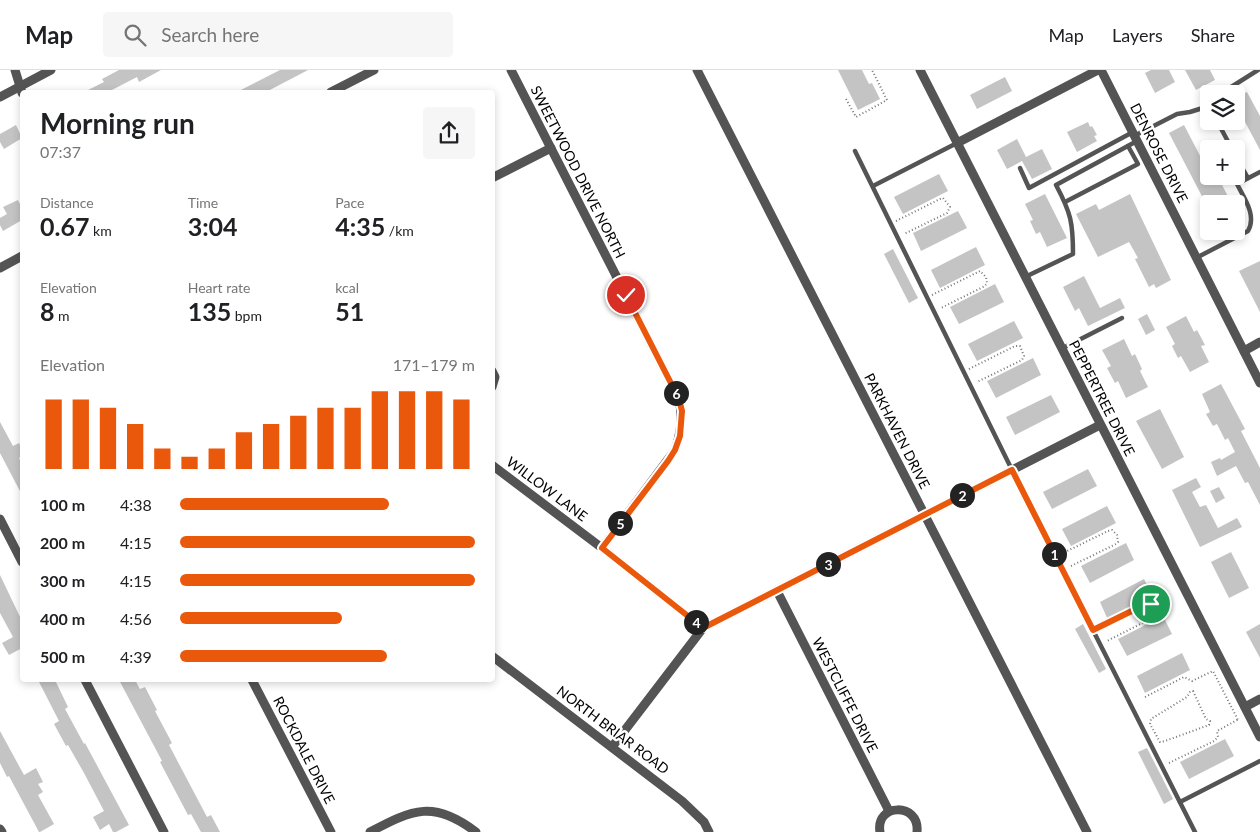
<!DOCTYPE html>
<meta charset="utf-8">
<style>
body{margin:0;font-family:Lato,sans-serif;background:#f6f6f6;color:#202124;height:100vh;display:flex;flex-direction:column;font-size:19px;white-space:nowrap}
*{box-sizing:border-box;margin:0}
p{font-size:16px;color:#757577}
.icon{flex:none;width:28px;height:28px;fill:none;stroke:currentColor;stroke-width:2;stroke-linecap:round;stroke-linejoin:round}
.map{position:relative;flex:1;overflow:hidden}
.drawer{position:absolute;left:20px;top:20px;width:475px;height:592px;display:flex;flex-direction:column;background:#fff;border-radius:5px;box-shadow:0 2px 8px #0003}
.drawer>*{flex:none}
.tools{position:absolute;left:1200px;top:15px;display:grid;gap:10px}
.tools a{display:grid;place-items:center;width:45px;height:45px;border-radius:5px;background:#fff;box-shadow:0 2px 8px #0003;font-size:25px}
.pin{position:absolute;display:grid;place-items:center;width:42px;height:42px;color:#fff;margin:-21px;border:2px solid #fff;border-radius:50%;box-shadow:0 1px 5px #0007}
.km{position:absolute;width:25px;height:25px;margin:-12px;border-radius:50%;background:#222;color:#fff;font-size:14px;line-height:25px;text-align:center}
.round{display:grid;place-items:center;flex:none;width:52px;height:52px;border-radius:5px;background:#f6f6f6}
.overview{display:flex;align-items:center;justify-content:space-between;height:85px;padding:0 20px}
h1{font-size:28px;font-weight:700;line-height:38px}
.metrics{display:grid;grid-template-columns:repeat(3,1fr);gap:8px;height:85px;padding:5px 20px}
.metrics div{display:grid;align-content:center}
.metrics b{font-size:25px;font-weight:700}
.metrics small{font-size:14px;font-weight:400}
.metrics p{font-size:14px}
.chart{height:140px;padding:10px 20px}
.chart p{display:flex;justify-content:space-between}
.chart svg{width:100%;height:90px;margin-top:5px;stroke:#ea580c;stroke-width:6}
ul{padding:0 20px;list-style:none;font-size:16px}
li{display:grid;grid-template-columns:80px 60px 1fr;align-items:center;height:38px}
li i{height:12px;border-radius:6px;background:#ea580c}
header{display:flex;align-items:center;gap:30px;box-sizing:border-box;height:70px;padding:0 25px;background:#fff;border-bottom:1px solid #e0e0e0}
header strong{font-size:24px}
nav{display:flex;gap:28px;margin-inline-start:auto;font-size:18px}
.search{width:350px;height:45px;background:#f6f6f6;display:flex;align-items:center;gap:12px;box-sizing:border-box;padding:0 18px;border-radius:5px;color:#757577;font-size:19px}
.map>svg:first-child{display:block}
.building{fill:#c4c4c4}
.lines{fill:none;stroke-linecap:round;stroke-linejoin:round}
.path{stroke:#767676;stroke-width:2;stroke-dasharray:1 2.5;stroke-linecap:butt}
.lane{stroke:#545454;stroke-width:4.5}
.street{stroke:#545454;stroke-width:9}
.route-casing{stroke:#fff;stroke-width:10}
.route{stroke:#ea580c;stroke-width:6}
.labels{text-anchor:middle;stroke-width:5;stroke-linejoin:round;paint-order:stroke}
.street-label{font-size:14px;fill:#000;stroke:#fff}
</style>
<header>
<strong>Map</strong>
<div class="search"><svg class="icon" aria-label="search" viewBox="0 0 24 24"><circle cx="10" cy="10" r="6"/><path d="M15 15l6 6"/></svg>Search here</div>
<nav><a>Map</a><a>Layers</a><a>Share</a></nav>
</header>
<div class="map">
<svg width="1260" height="762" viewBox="0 0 1260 762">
<rect width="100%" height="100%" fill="#fff"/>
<!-- building -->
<g class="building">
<path d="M 119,0 L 161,0 L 139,12 L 137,7 L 108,22 L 84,22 L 104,12 L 102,9 Z"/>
<path d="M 280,0 L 308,0 L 266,22 L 237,22 Z"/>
<path d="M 838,0 L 862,0 L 869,14 L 872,13 L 880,29 L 858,40 Z"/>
<path d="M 1151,0 L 1169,0 L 1175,12 L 1155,23 L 1145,3 Z"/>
<path d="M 1185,0 L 1210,0 L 1215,10 L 1196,20 Z"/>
<path d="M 1005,7 L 1012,21 L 977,39 L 970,25 Z"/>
<path d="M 1247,22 L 1260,46 L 1260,80 L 1236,35 L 1236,27 Z"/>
<path d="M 1088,52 L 1090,57 L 1092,56 L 1097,65 L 1094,66 L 1097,71 L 1077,82 L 1067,62 Z"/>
<path d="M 16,55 L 22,68 L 4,79 L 0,72 L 0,64 Z"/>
<path d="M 1184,55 L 1209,103 L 1209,106 L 1211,106 L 1215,114 L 1220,111 L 1232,134 L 1206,134 L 1169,63 Z"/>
<path d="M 1017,69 L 1026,87 L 1042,79 L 1052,99 L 1032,109 L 1022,91 L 1007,99 L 997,80 Z"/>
<path d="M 939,104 L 948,121 L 903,144 L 894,127 Z"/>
<path d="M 1045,124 L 1067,168 L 1047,177 L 1040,162 L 1036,164 L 1030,151 L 1033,150 L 1025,134 Z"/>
<path d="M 1130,124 L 1171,210 L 1156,218 L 1154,214 L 1149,217 L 1135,189 L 1138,188 L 1129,172 L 1098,187 L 1076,144 L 1096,134 L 1099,140 Z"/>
<path d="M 18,130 L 22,138 L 22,150 L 3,161 L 0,155 L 0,148 L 7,144 L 3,137 Z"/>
<path d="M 958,141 L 967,158 L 921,181 L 913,163 Z"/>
<path d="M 976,177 L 985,195 L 940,218 L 931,200 Z"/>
<path d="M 893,179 L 918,228 L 909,233 L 884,184 Z"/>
<path d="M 1260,191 L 1260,242 L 1239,201 Z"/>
<path d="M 1084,206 L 1100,238 L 1120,228 L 1125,238 L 1088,256 L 1079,238 L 1075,241 L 1063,217 Z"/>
<path d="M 995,214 L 1004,232 L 959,254 L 950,237 Z"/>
<path d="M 1147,244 L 1155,260 L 1146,265 L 1138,249 Z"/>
<path d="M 1186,246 L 1194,262 L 1197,260 L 1205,275 L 1201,276 L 1209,292 L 1190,302 L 1181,286 L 1178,288 L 1172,276 L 1175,274 L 1166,257 Z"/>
<path d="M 1014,251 L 1023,268 L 977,291 L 968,274 Z"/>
<path d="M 1124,269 L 1132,286 L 1135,284 L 1142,299 L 1140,301 L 1148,317 L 1126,328 L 1118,311 L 1115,313 L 1107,298 L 1111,296 L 1102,280 Z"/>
<path d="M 1033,288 L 1041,305 L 996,328 L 987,311 Z"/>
<path d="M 1221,314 L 1245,359 L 1241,361 L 1260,398 L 1260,435 L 1248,412 L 1245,413 L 1236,396 L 1217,406 L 1211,392 L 1220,388 L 1221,390 L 1235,382 L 1228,368 L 1225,370 L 1217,354 L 1213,356 L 1206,344 L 1210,342 L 1202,324 Z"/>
<path d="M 1051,325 L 1060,342 L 1015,365 L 1006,347 Z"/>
<path d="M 1160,339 L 1184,387 L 1162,399 L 1136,351 Z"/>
<path d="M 0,352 L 13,376 L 19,373 L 22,380 L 22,386 L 19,388 L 22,395 L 22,425 L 0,383 Z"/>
<path d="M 1088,399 L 1097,416 L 1052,439 L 1043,422 Z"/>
<path d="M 1196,408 L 1201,417 L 1192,422 L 1200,437 L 1206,435 L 1218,458 L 1237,448 L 1242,457 L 1200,477 L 1172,420 Z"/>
<path d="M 1219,417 L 1225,428 L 1216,433 L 1210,421 Z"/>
<path d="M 1107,436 L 1116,453 L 1071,476 L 1062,459 Z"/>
<path d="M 1126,473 L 1134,490 L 1090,513 L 1081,496 Z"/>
<path d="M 1231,482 L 1249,518 L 1229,528 L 1211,492 Z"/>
<path d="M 0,505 L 22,551 L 22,578 L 9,585 L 2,573 L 13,567 L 0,543 Z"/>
<path d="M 1144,509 L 1153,527 L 1108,550 L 1100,532 Z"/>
<path d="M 1163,546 L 1172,564 L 1127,586 L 1118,569 Z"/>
<path d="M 1083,554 L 1106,599 L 1099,603 L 1075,559 Z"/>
<path d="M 1260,554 L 1260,588 L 1246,562 Z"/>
<path d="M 1182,583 L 1190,600 L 1145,623 L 1137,606 Z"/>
<path d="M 38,610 L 55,610 L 68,637 L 65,639 L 84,674 L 85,673 L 129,755 L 116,762 L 113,762 L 109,754 L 100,760 L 93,747 L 104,741 L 84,703 L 68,675 L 66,676 L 54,654 L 59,651 Z"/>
<path d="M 119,610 L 135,610 L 140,619 L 145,617 L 157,640 L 155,641 L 172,673 L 169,675 L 207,747 L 211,745 L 220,762 L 201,762 L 191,744 L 188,745 L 160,692 L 162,691 Z"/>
<path d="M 0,661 L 24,705 L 36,698 L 43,712 L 38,714 L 43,722 L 38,725 L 54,754 L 40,762 L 39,762 L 9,706 L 7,707 L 0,693 Z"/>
<path d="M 1225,669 L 1234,686 L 1189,709 L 1180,692 Z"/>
<path d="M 1147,678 L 1173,729 L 1164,734 L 1138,682 Z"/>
</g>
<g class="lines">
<!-- path -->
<g class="path">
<path d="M 846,29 L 856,47 L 887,30 L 872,0"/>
<path d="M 896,151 L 940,129 L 943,128 L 950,137 L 947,143 L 904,164"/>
<path d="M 932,225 L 980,201 L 986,207 L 987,213 L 985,216 L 941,238"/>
<path d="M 969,299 L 1015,276 L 1020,276 L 1024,286 L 1022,290 L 977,312"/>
<path d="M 1061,484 L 1108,461 L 1112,460 L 1117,465 L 1118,472 L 1116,474 L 1069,497"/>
<path d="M 1099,557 L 1146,533 L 1149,533 L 1153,538 L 1155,545 L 1154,547 L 1107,571"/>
<path d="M 1193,621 L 1206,649 L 1210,651 L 1209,655 L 1165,671 L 1160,672 L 1150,654 L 1151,649 L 1187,627 L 1190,622 Z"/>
<path d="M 1145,627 L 1184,607 L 1192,611 L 1213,601 L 1238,650"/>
<path d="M 1169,693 L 1214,671 L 1218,667 L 1217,661 L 1239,649"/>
</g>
<!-- lane -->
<g class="lane">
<path d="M 1220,24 L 1258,0"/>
<path d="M 1217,51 L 1232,79"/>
<path d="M 1134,66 L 1177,44 L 1190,42 L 1209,36"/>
<path d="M 855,81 L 1012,400 L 1195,762"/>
<path d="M 1236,87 L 1248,108"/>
<path d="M 1020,98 L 1029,118 L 1133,62"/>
<path d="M 873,116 L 957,73"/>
<path d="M 1065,132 L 1138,94 L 1128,76"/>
<path d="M 1196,188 L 1248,161 C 1257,145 1244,128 1237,114 L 1260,102"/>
<path d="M 1025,207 L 1073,184 C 1073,153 1071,143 1056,115 L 1137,71"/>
<path d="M 1063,278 L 1122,248"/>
<path d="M 1180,732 L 1260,691"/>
</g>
<!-- street -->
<g class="street">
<path d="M 15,0 L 22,23"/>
<path d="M 511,0 L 679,329 C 683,348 681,362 675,380 L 602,478"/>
<path d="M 697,0 L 1087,762"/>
<path d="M 920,0 L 1260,667"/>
<path d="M 1101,0 L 1260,313"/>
<path d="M 331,22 L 374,0"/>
<path d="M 0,27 L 51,0"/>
<path d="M 957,73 L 1098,0"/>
<path d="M 492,108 L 551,78"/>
<path d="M 0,198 L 22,186"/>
<path d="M 1244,281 L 1260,272"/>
<path d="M 492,301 L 495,307 L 492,317"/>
<path d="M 492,395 L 602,478 L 703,558"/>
<path d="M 0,449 L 22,492"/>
<path d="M 777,521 L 889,741"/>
<path d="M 492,586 L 682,731 L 704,752 L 709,762"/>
<path d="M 85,610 L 164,762"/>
<path d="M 252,610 L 331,762"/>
<path d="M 1245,637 L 1260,629"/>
<path d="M 612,677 L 703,558 L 1100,355"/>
<path d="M 0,759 L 2,762"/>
<path d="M 370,762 C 413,739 434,730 476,762"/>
<path d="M 880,762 C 875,733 920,732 917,762"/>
</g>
</g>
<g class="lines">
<defs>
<path id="route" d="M 626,225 L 679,329 L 682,341 L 680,366 L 675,380 L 668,391 L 602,478 L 703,558 L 1012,400 L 1093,560 L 1146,534 L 1151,534"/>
</defs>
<!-- route casing -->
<use href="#route" class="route-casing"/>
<!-- route -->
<use href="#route" class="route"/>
</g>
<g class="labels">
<!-- street labels -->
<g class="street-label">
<text transform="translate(1159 83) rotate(63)" y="5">DENROSE DRIVE</text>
<text transform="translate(578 102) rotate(63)" y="5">SWEETWOOD DRIVE NORTH</text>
<text transform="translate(1102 328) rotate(63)" y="5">PEPPERTREE DRIVE</text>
<text transform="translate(897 361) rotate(63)" y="5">PARKHAVEN DRIVE</text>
<text transform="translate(547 419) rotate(37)" y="5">WILLOW LANE</text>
<text transform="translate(845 625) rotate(63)" y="5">WESTCLIFFE DRIVE</text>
<text transform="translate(613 660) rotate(37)" y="5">NORTH BRIAR ROAD</text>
<text transform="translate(304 680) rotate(63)" y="5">ROCKDALE DRIVE</text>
</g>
</g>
</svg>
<div class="tools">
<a><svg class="icon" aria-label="layers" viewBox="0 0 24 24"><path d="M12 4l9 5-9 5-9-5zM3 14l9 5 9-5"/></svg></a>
<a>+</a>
<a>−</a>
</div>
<div class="pin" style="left:1151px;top:534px;background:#1e9e55"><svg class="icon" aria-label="arrive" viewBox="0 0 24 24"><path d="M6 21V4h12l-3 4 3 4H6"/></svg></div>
<div class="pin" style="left:626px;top:225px;background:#d93025"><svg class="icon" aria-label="check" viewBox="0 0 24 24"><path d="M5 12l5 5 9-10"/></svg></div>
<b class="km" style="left:1054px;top:484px">1</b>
<b class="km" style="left:962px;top:425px">2</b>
<b class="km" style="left:828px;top:494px">3</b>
<b class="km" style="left:696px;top:552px">4</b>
<b class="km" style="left:620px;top:453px">5</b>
<b class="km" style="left:676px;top:323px">6</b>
<section class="drawer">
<div class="overview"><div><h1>Morning run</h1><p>07:37</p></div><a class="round"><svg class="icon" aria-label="share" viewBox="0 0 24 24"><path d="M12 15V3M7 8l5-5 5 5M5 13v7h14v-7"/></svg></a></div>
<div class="metrics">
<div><p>Distance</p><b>0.67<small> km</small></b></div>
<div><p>Time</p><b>3:04</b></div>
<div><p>Pace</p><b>4:35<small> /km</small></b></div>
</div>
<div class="metrics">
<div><p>Elevation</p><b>8<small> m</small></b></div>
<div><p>Heart rate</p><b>135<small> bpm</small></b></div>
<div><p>kcal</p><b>51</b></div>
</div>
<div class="chart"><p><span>Elevation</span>171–179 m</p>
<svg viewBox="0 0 160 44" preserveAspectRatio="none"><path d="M5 44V10M15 44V10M25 44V14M35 44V22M45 44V34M55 44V38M65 44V34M75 44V26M85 44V22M95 44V18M105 44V14M115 44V14M125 44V6M135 44V6M145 44V6M155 44V10"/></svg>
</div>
<ul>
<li><b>100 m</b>4:38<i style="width:71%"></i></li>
<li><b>200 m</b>4:15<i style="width:100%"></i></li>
<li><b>300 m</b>4:15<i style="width:100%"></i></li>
<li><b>400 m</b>4:56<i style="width:55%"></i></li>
<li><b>500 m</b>4:39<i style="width:70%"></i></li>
</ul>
</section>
</div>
